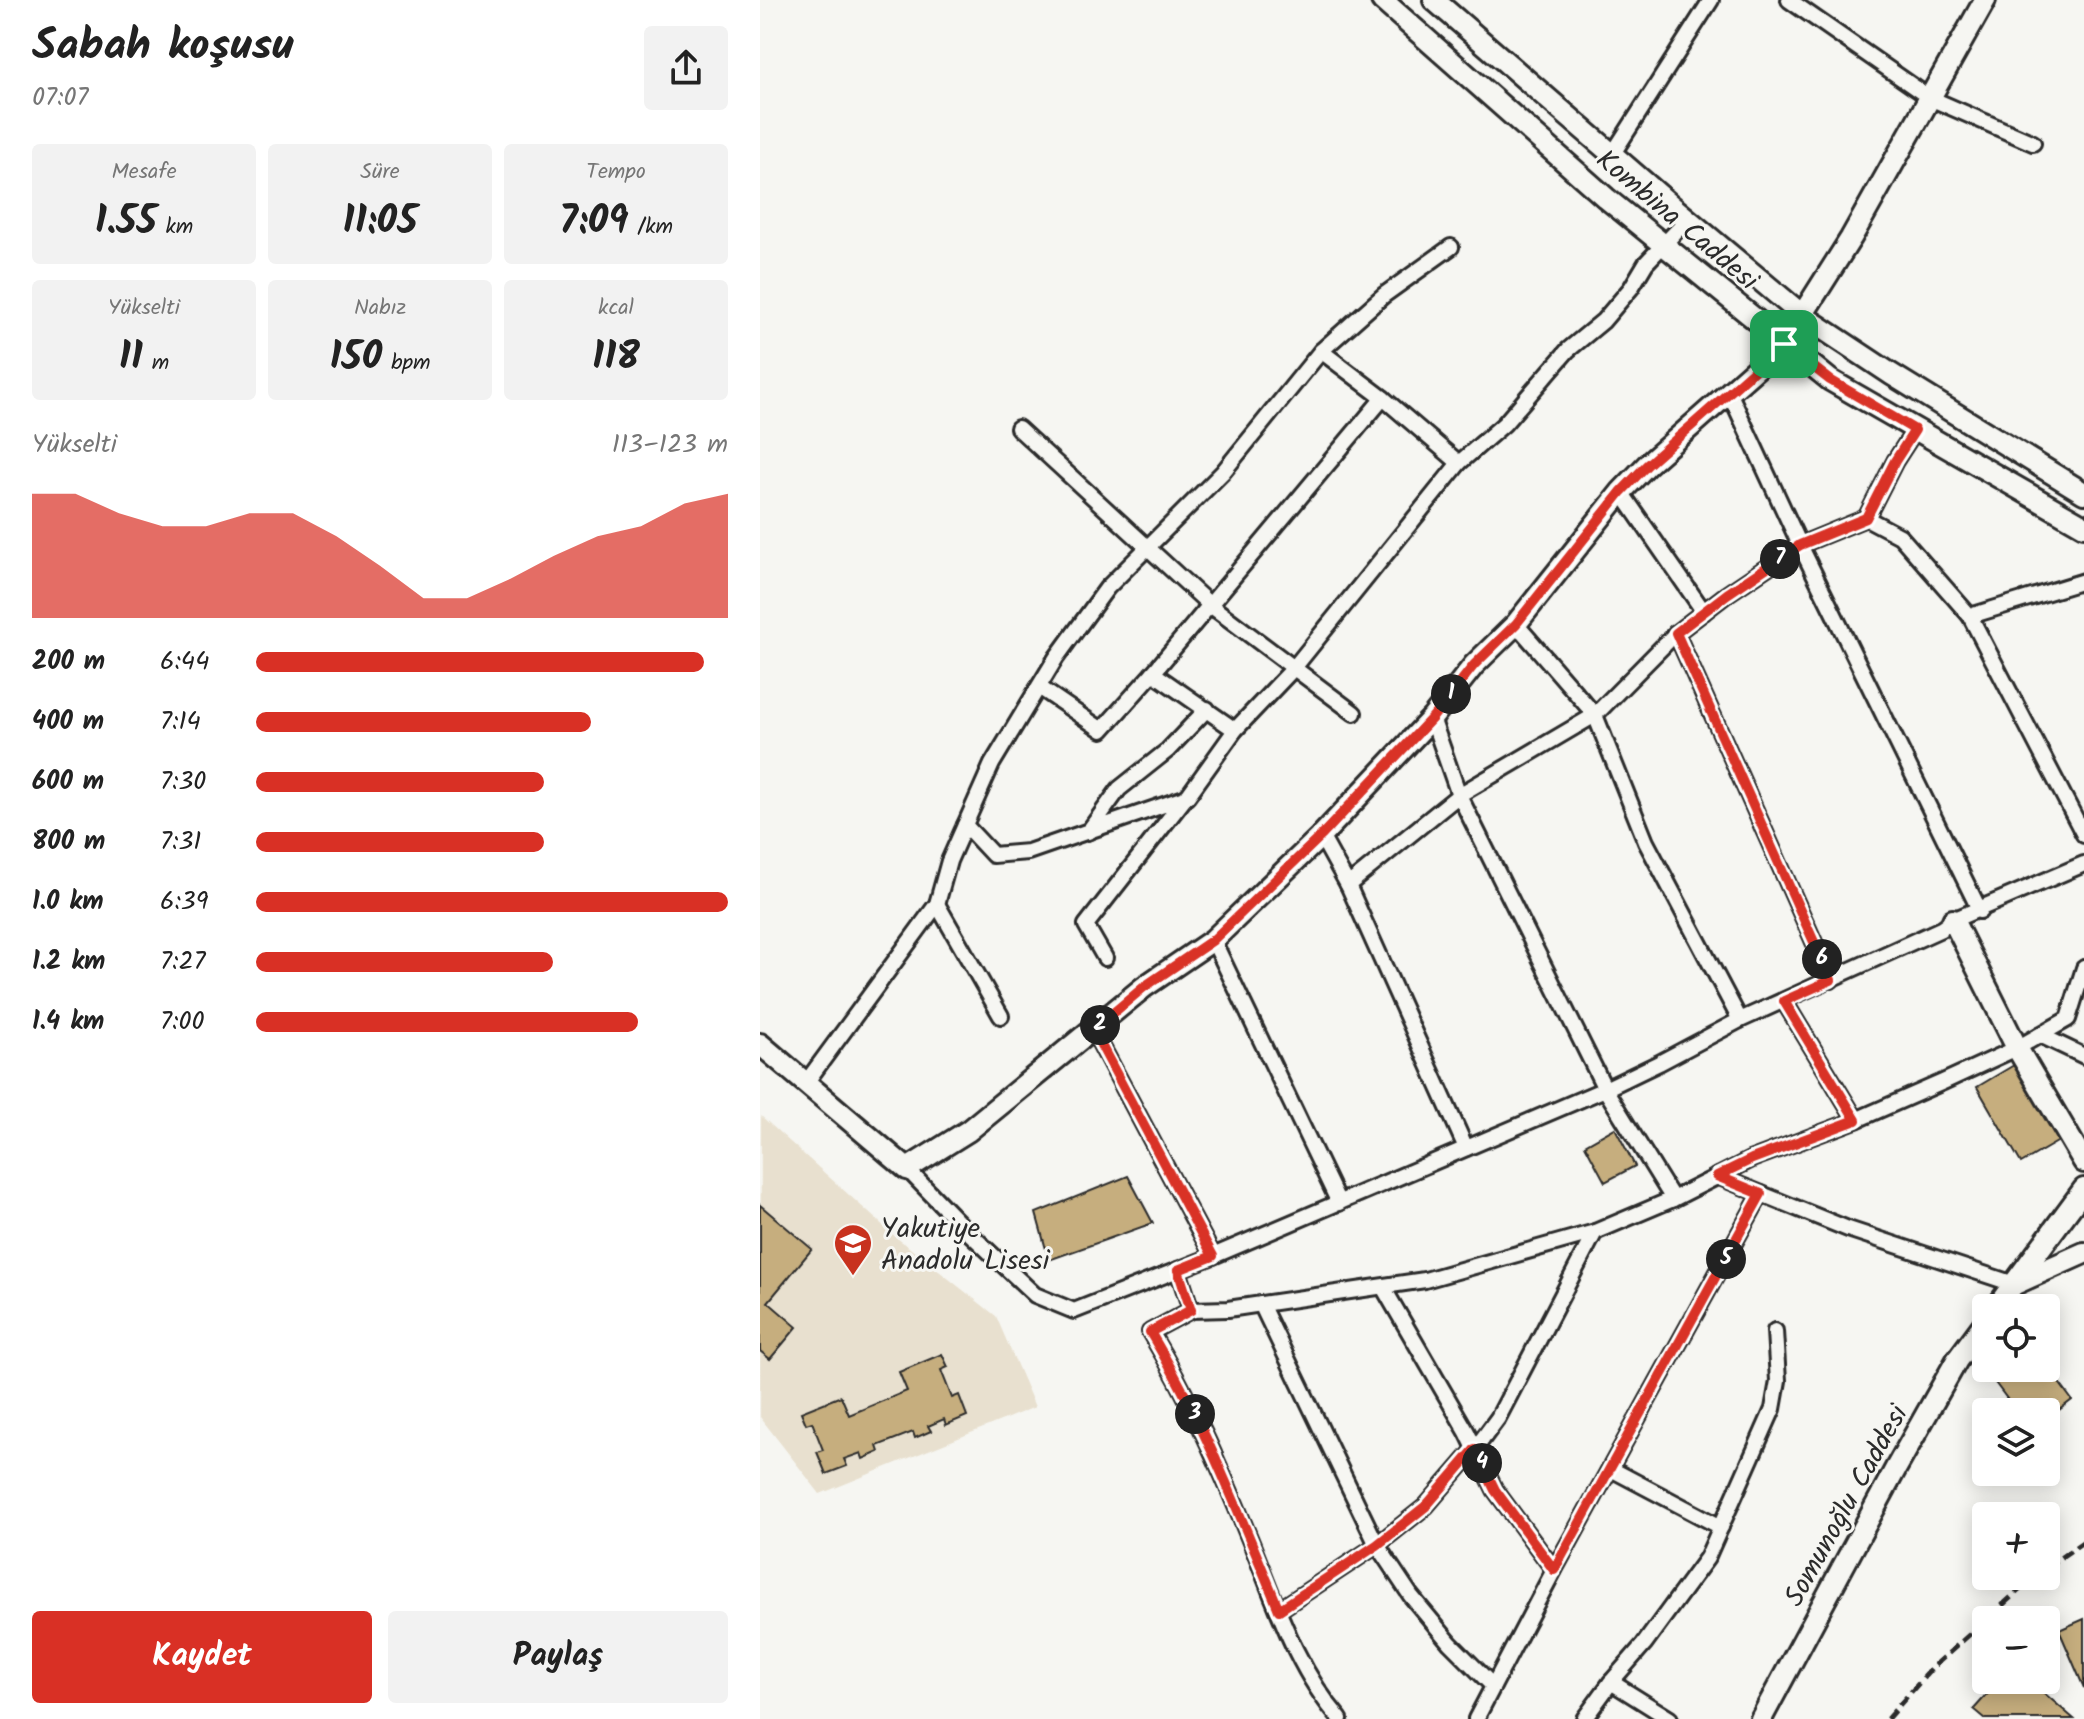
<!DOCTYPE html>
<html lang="tr">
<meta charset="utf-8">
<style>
body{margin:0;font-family:Kalam,sans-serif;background:#f2f2f2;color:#222;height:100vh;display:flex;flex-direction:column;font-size:30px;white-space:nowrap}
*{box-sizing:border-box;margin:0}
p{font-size:26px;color:#767676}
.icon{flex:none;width:44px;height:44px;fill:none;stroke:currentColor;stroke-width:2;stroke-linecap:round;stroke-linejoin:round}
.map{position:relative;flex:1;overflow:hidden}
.side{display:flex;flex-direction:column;background:#fff;width:760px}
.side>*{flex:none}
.controls{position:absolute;left:1212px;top:1294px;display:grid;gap:16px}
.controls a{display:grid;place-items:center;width:88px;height:88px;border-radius:8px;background:#fff;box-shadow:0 4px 20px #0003;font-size:40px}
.pin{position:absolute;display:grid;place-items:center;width:68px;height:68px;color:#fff;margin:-34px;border-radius:16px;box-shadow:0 4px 12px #0006}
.km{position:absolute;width:40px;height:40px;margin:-20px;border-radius:50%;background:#222;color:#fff;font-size:22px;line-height:40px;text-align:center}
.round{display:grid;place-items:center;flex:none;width:84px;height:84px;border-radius:8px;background:#f2f2f2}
.summary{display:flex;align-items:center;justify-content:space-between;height:136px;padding:0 32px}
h1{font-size:44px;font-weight:700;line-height:60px}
.metrics{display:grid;grid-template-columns:repeat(3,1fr);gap:12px;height:136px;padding:8px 32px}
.metrics div{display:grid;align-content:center;border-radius:8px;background:#f2f2f2;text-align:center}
.metrics b{font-size:40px;font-weight:700}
.metrics small{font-size:22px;font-weight:400}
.metrics p{font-size:22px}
.chart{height:224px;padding:16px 32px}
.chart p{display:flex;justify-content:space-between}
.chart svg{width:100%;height:144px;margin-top:8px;fill:#d93025;opacity:.7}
.primary-button{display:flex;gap:16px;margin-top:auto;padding:16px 32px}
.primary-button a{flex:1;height:92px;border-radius:8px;background:#d93025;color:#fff;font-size:32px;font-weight:700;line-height:92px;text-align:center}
.primary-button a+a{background:#f2f2f2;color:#222}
ul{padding:0 32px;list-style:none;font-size:26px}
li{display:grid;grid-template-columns:128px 96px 1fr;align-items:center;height:60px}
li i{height:20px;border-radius:10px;background:#d93025}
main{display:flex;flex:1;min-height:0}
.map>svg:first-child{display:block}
.built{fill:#e8e0cf}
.building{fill:#c6ae7e;stroke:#2b2b2b;stroke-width:2}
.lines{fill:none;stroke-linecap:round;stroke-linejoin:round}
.street-casing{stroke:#2b2b2b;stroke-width:20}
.secondary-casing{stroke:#2b2b2b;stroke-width:26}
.street{stroke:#f6f6f2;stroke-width:14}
.secondary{stroke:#f6f6f2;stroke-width:20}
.rail{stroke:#2b2b2b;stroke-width:5;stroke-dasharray:12 6;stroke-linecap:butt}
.route-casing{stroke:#fff;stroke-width:16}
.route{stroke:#d93025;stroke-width:10}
.labels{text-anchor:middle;stroke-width:6;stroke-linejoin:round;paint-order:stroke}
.street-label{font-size:28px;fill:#2b2b2b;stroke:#f6f6f2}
.poi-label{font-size:28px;fill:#2b2b2b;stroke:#f6f6f2;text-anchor:start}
</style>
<main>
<section class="side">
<div class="summary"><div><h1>Sabah koşusu</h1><p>07:07</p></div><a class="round"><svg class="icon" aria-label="share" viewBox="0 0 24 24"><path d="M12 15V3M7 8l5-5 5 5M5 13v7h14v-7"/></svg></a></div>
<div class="metrics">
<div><p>Mesafe</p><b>1.55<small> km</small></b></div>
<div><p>Süre</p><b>11:05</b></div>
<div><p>Tempo</p><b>7:09<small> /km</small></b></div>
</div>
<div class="metrics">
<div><p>Yükselti</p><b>11<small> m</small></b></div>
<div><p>Nabız</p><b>150<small> bpm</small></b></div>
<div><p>kcal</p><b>118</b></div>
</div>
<div class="chart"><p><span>Yükselti</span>113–123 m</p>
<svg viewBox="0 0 160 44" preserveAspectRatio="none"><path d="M0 44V6L10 6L20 12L30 16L40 16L50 12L60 12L70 19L80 28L90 38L100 38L110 32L120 25L130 19L140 16L150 9L160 6V44z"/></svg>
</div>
<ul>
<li><b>200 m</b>6:44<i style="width:95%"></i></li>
<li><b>400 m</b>7:14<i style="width:71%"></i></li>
<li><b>600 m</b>7:30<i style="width:61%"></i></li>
<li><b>800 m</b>7:31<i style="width:61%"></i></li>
<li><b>1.0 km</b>6:39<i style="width:100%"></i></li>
<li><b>1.2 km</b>7:27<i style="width:63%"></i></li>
<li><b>1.4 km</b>7:00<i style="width:81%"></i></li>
</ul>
<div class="primary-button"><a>Kaydet</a><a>Paylaş</a></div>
</section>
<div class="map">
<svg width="1324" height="1719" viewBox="0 0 1324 1719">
<rect width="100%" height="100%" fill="#f6f6f2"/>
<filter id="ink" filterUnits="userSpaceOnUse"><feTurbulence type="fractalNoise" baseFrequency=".0125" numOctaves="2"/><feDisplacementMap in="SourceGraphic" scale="16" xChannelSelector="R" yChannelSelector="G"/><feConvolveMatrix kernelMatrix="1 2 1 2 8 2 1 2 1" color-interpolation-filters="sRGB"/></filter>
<g filter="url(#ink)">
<!-- built -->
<path class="built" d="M 1,1116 L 137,1238 L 236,1316 L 275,1407 L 60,1494 L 0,1417 Z"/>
<!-- building -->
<g class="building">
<path d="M 1259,1062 L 1304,1138 L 1261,1163 L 1217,1087 Z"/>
<path d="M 855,1128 L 875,1166 L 845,1182 L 825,1145 Z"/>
<path d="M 368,1176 L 393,1223 L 289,1260 L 276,1213 Z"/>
<path d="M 0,1205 L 52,1249 L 8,1302 L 37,1327 L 10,1359 L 0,1351 Z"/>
<path d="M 182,1354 L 188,1367 L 181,1370 L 192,1398 L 199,1395 L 207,1416 L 186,1425 L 184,1419 L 168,1426 L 171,1431 L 155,1438 L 153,1432 L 117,1446 L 119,1452 L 103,1459 L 101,1453 L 84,1459 L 87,1466 L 66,1474 L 57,1452 L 63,1450 L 52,1422 L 46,1424 L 41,1412 L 81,1396 L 89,1415 L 147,1391 L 139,1372 Z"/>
<path d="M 1286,1365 L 1312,1400 L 1286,1420 L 1286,1412 L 1257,1412 L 1233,1380 L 1250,1368 L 1286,1368 Z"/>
<path d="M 1324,1619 L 1324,1688 L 1299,1630 Z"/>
<path d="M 1240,1680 L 1269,1680 L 1314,1719 L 1226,1719 L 1214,1709 Z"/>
</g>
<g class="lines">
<defs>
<g id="street">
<path d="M 1029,0 L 1170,98 L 1273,143"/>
<path d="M 852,155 L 951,0"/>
<path d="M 561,351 L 624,295 L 691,247"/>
<path d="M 969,392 L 1040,545 L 1220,911"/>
<path d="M 623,398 L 699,463"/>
<path d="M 258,428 L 450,605 L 594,713"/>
<path d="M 861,492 L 944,612"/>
<path d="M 1106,518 L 1135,461 L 1155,430"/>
<path d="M 1210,616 L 1324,581"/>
<path d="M 916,633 L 1071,980"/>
<path d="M 393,673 L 475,730"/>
<path d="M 672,718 L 699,795 L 845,1089 L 913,1199"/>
<path d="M 205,825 L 233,855 L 268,852 L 427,797 L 475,730 L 533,669 L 699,463 L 744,424 L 808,350 L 843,321 L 871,288 L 886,263 L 927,220"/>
<path d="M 328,832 L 359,789 L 408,750 L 447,709"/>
<path d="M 561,836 L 588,885 L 706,1148"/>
<path d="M 588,885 L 699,795 L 835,715 L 756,624"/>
<path d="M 177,904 L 241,1016"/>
<path d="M 453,940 L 579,1203"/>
<path d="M 345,958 L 326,925 L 426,797"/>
<path d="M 1024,1001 L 1096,1120"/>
<path d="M 980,1020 L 886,842 L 835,715 L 916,633 L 967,594 L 1040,545 L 1106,518 L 1140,536 L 1210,616 L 1324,835"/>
<path d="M 333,1030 L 453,1256"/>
<path d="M 1280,1035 L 1324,1056"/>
<path d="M 45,1084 L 177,904 L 189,861 L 232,764 L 296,658 L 347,588 L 463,472 L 561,351 L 623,398 L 393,673 L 342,730 L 279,687"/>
<path d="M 147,1169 L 204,1228 L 275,1295 L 314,1311 L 453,1256 L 845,1089 L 899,1063 L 980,1020 L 1181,929 L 1193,920 L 1324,864"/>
<path d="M 957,1176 L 1088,1229 L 1254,1284"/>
<path d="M 835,1232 L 913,1199 L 992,1159 L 1096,1120 L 1183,1082 L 1257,1048 L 1308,1019 L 1324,968"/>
<path d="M 418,1270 L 431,1310 L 468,1309 L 665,1280 L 835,1232 L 738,1418 L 715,1449 L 666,1506 L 617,1545 L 519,1610"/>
<path d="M 623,1287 L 707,1432 L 735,1490 L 794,1570"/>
<path d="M 501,1304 L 617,1545 L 651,1596 L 690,1643 L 733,1686"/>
<path d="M 431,1310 L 390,1332 C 430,1398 461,1469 490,1540 C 515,1601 536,1669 580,1719"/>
<path d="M 851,1469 L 961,1527"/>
<path d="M 851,1682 L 910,1719"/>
<path d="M 716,1719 L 794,1570 L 1001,1194"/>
<path d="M 824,1719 L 851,1682 L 884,1644 L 947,1558 L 1013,1409 L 1018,1381 L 1015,1331"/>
</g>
<g id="secondary">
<path d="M 622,0 L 846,198 L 1070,380 L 1324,526"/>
<path d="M 674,0 L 913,207 L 1042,315 L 1131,374 L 1324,493"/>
<path d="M 1193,920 L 1257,1048 L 1324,1162"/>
<path d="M 0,1044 L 147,1169 L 208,1131 L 384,987 L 453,940 L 561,836 L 672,718 L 714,665 L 756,624 L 861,492 L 887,465 L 1024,344 L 1091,238 L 1225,0"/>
<path d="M 1257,1283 L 1324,1253"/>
<path d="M 1236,1308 L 1324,1189"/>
<path d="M 1001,1719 L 1136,1468 L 1197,1360 L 1226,1321"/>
</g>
</defs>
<!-- street casing -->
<use href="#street" class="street-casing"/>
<!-- secondary casing -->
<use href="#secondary" class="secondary-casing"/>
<!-- street -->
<use href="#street" class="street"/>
<!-- secondary -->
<use href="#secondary" class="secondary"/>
<!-- rail -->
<g class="rail">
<path d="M 1286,1568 L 1324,1541"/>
<path d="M 1127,1719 L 1173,1667 L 1275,1576"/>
</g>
</g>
</g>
<g class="lines" filter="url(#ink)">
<defs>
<path id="route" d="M 1024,344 L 1070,380 L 1155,430 L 1135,461 L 1106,518 L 1040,545 L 967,594 L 916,633 L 1071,980 L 1024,1001 L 1096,1120 L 992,1159 L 957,1176 L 1001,1194 L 794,1570 L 735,1490 L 715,1449 L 666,1506 L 617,1545 L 519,1610 C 480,1515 443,1420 390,1332 L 431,1310 L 418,1270 L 453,1256 L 333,1030 L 384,987 L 453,940 L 561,836 L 672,718 L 714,665 L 756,624 L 861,492 L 887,465 Z"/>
</defs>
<!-- route casing -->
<use href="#route" class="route-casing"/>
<!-- route -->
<use href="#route" class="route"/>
</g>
<!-- icons -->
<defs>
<symbol id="school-pin" viewBox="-11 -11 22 30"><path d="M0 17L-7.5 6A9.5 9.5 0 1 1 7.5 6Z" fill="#c8321e" stroke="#f6f6f2"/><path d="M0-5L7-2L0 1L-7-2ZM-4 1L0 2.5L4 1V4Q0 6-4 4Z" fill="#fff"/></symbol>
</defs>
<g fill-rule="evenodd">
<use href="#school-pin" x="71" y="1221" width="44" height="60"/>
</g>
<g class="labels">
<!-- street labels -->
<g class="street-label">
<text transform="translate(918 219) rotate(40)" y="10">Kombina Caddesi</text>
<text transform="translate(1085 1505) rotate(-61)" y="10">Somunoğlu Caddesi</text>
</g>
<!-- poi labels -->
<g class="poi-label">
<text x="121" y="1237">Yakutiye<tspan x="121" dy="32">Anadolu Lisesi</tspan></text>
</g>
</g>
</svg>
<div class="controls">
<a><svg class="icon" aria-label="locate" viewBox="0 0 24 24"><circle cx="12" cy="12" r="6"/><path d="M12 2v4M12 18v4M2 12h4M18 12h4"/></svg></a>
<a><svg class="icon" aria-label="layers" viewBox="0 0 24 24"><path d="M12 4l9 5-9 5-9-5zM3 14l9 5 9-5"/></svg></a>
<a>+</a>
<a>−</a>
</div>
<div class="pin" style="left:1024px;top:344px;background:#1e9e55"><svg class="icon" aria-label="arrive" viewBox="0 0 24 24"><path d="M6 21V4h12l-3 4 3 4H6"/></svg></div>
<b class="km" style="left:691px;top:694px">1</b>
<b class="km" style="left:340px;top:1025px">2</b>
<b class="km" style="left:435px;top:1414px">3</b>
<b class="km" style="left:722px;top:1463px">4</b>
<b class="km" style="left:966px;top:1259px">5</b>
<b class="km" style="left:1062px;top:959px">6</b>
<b class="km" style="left:1020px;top:559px">7</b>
</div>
</main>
